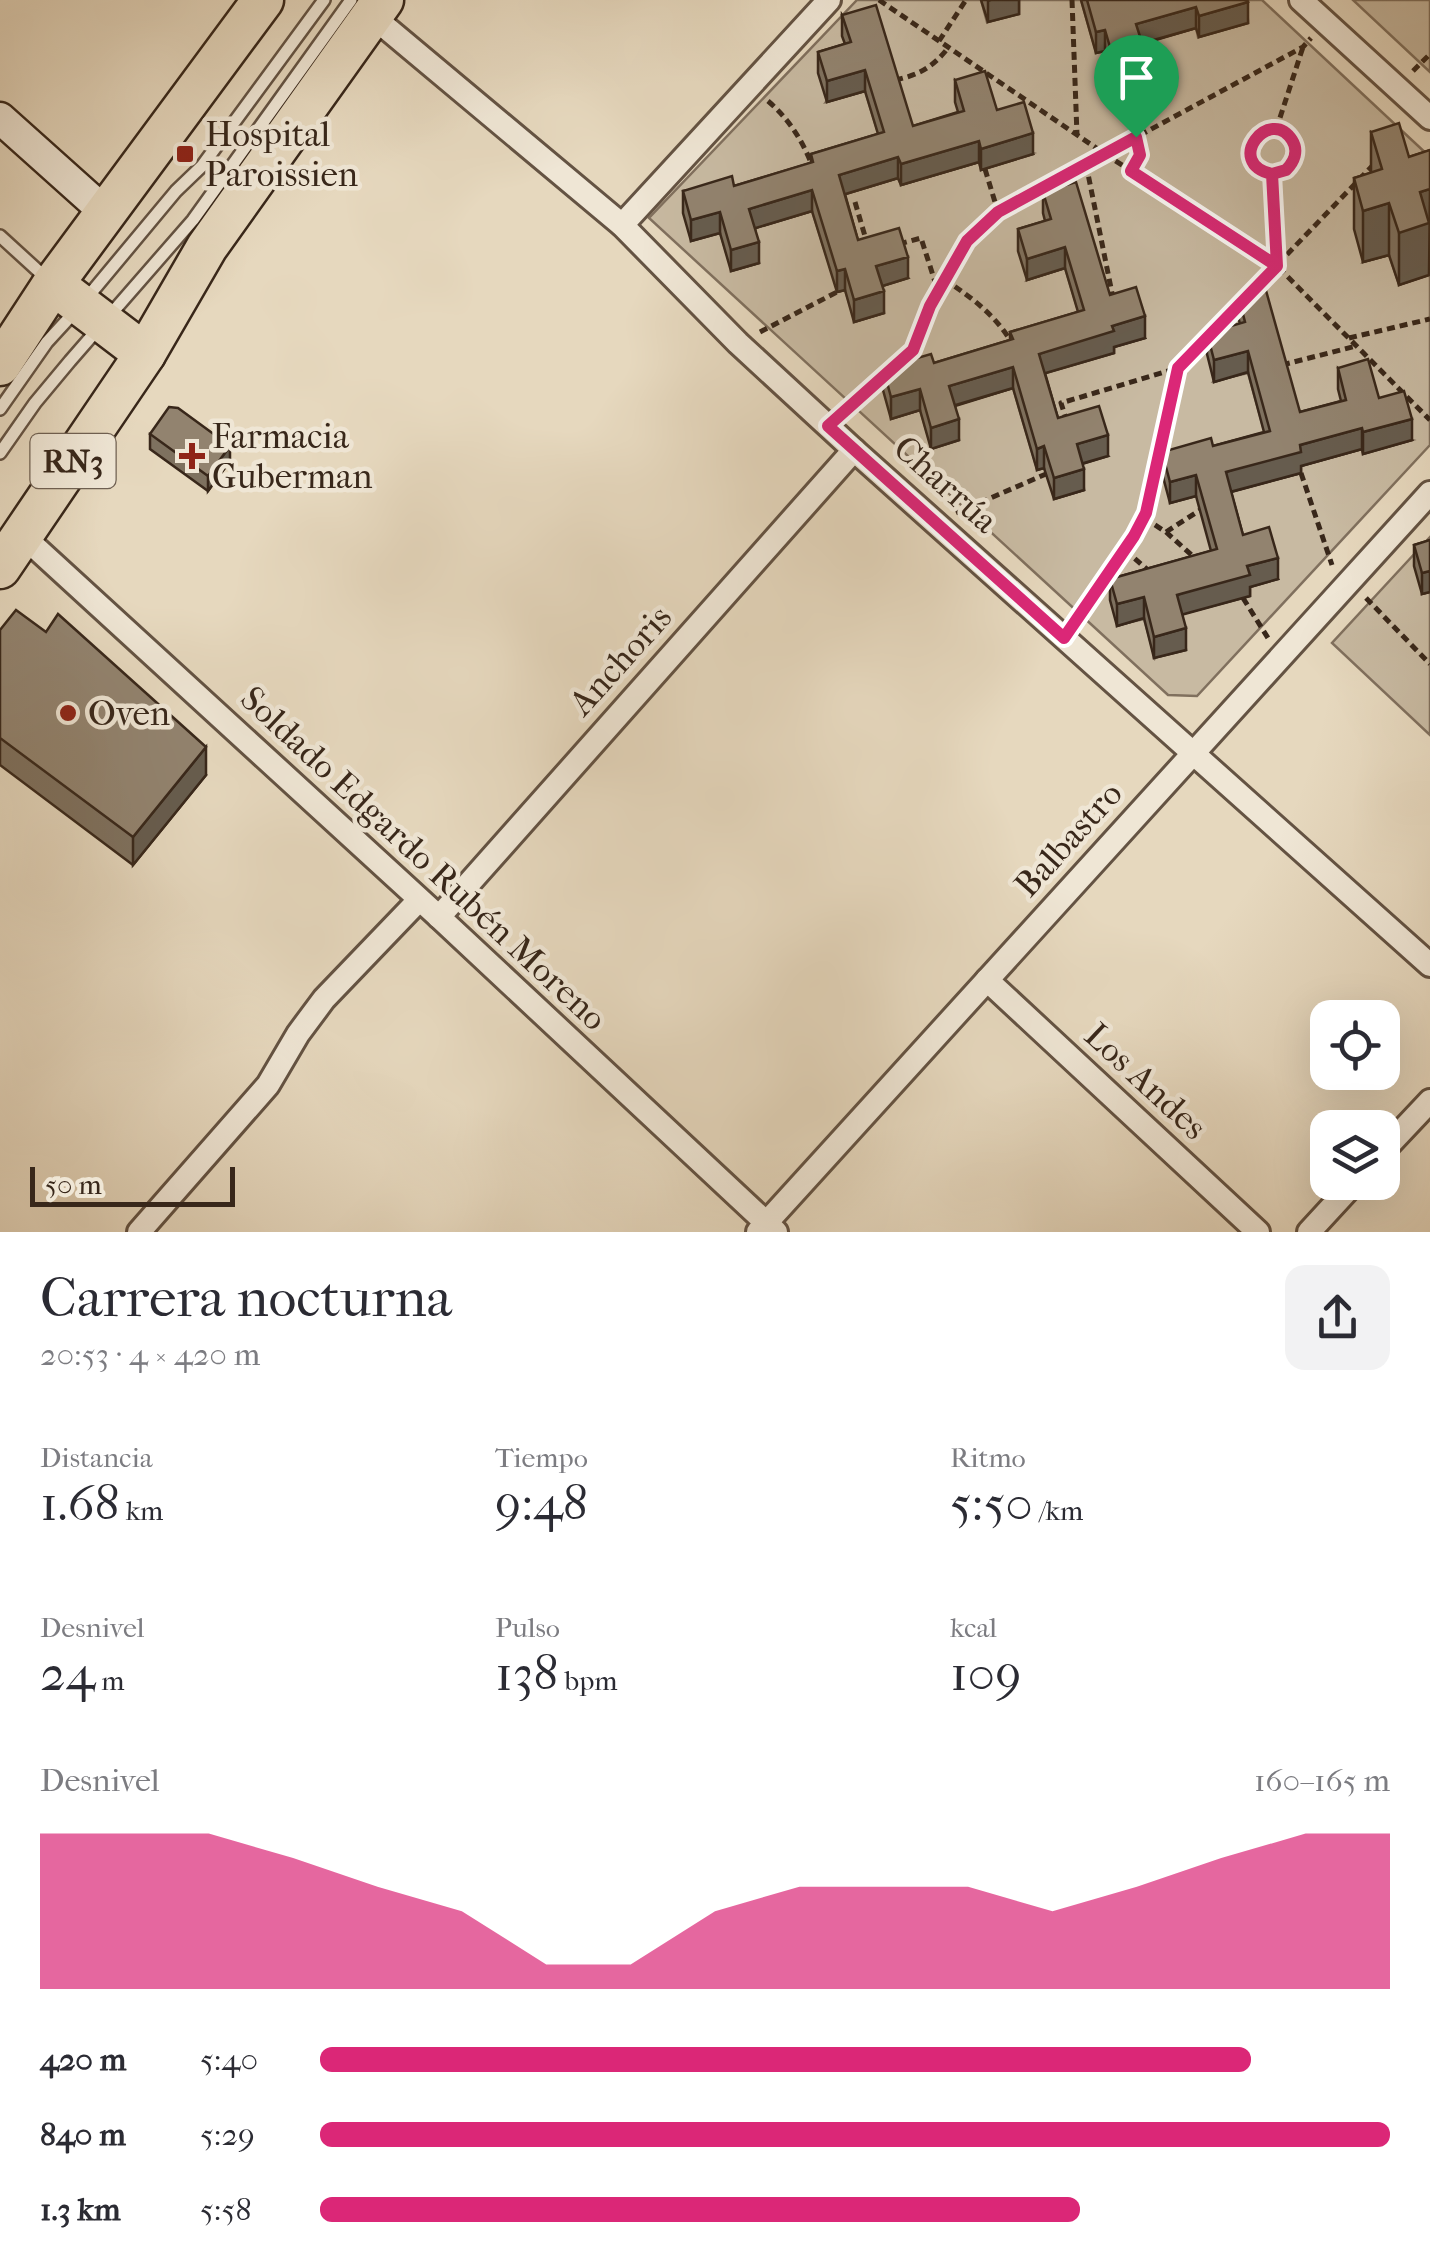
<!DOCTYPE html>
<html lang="es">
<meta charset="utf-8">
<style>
body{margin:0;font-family:"IM FELL French Canon",serif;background:#f2f2f3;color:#2b2b33;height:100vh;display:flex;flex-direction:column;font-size:38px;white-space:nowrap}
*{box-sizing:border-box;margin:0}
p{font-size:32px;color:#7c7c81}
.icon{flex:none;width:55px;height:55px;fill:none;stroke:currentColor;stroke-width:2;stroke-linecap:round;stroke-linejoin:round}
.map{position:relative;height:1232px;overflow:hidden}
.side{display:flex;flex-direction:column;background:#fff;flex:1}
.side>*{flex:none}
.buttons{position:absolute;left:1310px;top:1000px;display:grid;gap:20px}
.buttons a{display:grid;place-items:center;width:90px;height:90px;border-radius:20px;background:#fff;box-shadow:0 10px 40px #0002;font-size:50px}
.scale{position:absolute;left:30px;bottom:25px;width:205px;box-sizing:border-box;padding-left:10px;border:5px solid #38271a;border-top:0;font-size:28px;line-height:35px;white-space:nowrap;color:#38271a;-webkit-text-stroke:8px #efe6d5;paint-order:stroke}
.pin{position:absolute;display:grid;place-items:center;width:85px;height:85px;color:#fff;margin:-102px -42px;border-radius:50% 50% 50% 0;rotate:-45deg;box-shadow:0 0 10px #0007}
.pin .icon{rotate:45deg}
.round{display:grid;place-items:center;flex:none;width:105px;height:105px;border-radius:20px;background:#f2f2f3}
.head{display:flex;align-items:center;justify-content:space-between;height:170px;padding:0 40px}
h1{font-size:55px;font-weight:600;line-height:75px}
.stats{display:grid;grid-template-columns:repeat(3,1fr);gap:15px;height:170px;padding:10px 40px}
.stats div{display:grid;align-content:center}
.stats b{font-size:50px;font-weight:600}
.stats small{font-size:28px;font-weight:400}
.stats p{font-size:28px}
.chart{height:280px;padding:20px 40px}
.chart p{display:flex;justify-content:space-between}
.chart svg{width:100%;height:180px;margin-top:10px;fill:#db2777;opacity:.7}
ul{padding:0 40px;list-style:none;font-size:32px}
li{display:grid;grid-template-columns:160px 120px 1fr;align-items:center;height:75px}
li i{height:25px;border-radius:12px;background:#db2777}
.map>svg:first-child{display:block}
.green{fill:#c8baa2;stroke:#80705e;stroke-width:2.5;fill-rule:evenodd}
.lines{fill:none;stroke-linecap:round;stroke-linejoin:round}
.lane-casing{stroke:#645343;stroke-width:16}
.street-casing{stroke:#645343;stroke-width:28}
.secondary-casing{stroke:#38271a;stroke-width:35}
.highway-casing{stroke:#38271a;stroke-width:45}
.path{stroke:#38271a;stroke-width:5;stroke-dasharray:8 5;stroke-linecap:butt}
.lane{stroke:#efe6d5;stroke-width:11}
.street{stroke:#efe6d5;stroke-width:22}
.secondary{stroke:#efe6d5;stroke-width:30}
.highway{stroke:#e6d8be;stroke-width:40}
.wall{fill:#7e715f;stroke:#38271a;stroke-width:2.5}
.shaded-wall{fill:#665c4e;stroke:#38271a;stroke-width:2.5}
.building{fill:#92836f;stroke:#38271a;stroke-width:2.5}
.route-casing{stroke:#fff;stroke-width:20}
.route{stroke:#db2777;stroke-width:12}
.poi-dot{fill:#8f2418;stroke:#efe6d5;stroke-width:4}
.labels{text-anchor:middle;stroke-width:9;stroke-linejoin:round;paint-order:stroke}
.shield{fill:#efe6d5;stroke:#6f6052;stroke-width:2.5}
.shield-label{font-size:32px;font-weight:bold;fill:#38271a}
.poi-label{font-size:35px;fill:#38271a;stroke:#efe6d5;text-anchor:start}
.street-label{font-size:35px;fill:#38271a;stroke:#efe6d5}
</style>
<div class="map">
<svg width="1430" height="1232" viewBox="0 0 1430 1232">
<rect width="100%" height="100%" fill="#e6d8be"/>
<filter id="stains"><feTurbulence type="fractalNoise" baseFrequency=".002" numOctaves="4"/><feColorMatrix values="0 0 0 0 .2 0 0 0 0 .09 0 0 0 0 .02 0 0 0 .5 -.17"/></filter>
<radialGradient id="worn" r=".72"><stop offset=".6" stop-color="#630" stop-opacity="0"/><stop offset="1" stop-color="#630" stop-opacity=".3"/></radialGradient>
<!-- green -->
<g class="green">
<path d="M 857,0 L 981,0 L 987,22 L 1015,0 L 1081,0 L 1096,52 L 1105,51 L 1114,82 L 1136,45 L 1196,28 L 1198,37 L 1241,0 L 1262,0 L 1430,157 L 1363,262 L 1389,255 L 1399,284 L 1420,243 L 1430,241 L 1430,445 L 1197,696 L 1168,695 L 649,218 ZM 843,36 L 913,147 L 964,132 L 1033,153 L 981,170 L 979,162 L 901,185 L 898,178 L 839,196 L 858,262 L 883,313 L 855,322 L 845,290 L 838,292 L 812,211 L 749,230 L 759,263 L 732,271 L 720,233 L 883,149 L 865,91 L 826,102 L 851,64 ZM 1051,241 L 1110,316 L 1144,338 L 1113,347 L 1039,375 L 1058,439 L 1084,490 L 1055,499 L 1045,468 L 1037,469 L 1013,388 L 949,407 L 932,449 L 920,410 L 892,418 L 1083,327 L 1065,268 L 1027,280 ZM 1245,344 L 1300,434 L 1346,421 L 1412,440 L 1363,453 L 1362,449 L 1300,466 L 1301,473 L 1226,493 L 1243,556 L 1177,616 L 1155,658 L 1144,619 L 1118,625 L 1215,566 L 1200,495 L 1270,452 L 1248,373 L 1214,381 Z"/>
<path d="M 1353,0 L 1430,0 L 1430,72 Z"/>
<path d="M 1430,537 L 1430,561 L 1422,594 L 1430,592 L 1430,735 L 1332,643 Z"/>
</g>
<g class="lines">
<defs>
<g id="lane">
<path d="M 0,236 L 46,278"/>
<path d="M 0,409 L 47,342 L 81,305 L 176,191 L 202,166 L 324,0"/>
<path d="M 0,453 L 35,403 L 70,361 L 193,220 L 351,0"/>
</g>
<g id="street">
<path d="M 1301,0 L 1430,118"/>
<path d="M 371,15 L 622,225 L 738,343 L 854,450 L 1430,965"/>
<path d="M 622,225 L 829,0"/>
<path d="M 23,536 L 439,917 L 776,1232"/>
<path d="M 439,917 L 854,450"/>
<path d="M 987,980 L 1258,1232"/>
<path d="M 1382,1152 L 1430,1101"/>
<path d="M 139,1232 L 268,1085 L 298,1034 L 324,999 L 419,900"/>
<path d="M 758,1232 L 1430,493"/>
<path d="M 1309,1232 L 1355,1182"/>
</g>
<path id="secondary" d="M 0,118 L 106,213"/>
<g id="highway">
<path d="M 53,284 L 145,354"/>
<path d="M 0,365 L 53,284 L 263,0"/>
<path d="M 0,568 L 145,354 L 207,247 L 383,0"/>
</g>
</defs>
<!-- lane casing -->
<use href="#lane" class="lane-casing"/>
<!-- street casing -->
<use href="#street" class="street-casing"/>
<!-- secondary casing -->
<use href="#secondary" class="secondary-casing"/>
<!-- highway casing -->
<use href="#highway" class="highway-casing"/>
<!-- path -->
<g class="path">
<path d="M 879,0 L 1105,154 L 1277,266 L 1430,420"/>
<path d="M 1072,0 L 1077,135"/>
<path d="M 939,41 L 966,0"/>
<path d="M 1413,71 L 1430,54"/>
<path d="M 895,80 C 919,75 933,67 948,48"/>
<path d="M 768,101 C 789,119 802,140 812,165"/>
<circle cx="1273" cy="152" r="22"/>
<path d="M 1276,130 L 1303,47"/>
<path d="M 1086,164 L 1113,298"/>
<path d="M 985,169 L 998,212"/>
<path d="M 1131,171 L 1141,155 L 1136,137"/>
<path d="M 1272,175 L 1277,266"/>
<path d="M 855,202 L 867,243"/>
<path d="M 899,244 L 921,238 L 938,291"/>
<path d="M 944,279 C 972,298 996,315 1013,345"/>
<path d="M 1251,292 L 1375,163"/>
<path d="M 760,332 L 837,292"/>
<path d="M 1349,338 L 1430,319"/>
<path d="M 1282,365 L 1356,346"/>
<path d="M 894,367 L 913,350 L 930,306 L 967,241 L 998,212 L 1303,47 L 1311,38"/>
<path d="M 846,411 L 886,374"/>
<path d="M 1067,422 L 1061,403 L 1178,368"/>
<path d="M 1301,473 L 1332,565"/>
<path d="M 956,513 L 1046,474"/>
<path d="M 1144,518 L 1166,532 L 1196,559"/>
<path d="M 1166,532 L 1200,510"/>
<path d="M 1125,550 L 1149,571"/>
<path d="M 1243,598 L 1268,638"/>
<path d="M 1366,598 L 1430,664"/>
<path d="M 1078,619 L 1135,536 L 1146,513 L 1178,368 L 1240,304"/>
</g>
<!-- lane -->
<use href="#lane" class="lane"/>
<!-- street -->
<use href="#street" class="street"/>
<!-- secondary -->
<use href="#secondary" class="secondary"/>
<!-- highway -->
<use href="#highway" class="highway"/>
</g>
<!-- wall -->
<g class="wall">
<path d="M 981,0 L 1019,0 L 1019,14 L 988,22 Z"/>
<path d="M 1081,0 L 1247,0 L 1248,23 L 1199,37 L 1196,28 L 1142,44 L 1145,74 L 1114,83 L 1105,51 L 1096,53 Z"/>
<path d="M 842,15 L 913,126 L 958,112 L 955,102 L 955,80 L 997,110 L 1033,154 L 981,170 L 979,162 L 901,185 L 898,178 L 845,194 L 858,240 L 908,278 L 882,286 L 884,313 L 854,322 L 845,290 L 837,292 L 812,211 L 755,228 L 759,263 L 731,271 L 720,233 L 691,241 L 683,213 L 683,191 L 734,186 L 811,163 L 811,154 L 878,134 L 865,91 L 827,102 L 818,73 L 818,52 L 845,44 L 842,36 Z"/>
<path d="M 1371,132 L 1409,157 L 1430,150 L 1429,275 L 1399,285 L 1389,255 L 1363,262 L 1354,229 L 1354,178 L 1371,173 Z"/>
<path d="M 1043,192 L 1110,295 L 1145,338 L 1114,347 L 1114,353 L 1045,373 L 1058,418 L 1108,456 L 1082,464 L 1084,490 L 1054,499 L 1044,468 L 1037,470 L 1013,388 L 955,406 L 959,440 L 931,449 L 920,410 L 891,419 L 883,390 L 883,368 L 934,363 L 1010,340 L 1010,332 L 1078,312 L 1065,268 L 1027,280 L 1018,251 L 1018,229 L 1045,221 L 1043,213 Z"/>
<path d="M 1238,295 L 1300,412 L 1341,401 L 1338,389 L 1338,368 L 1379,398 L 1412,440 L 1363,454 L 1362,449 L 1301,466 L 1301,473 L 1231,492 L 1243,535 L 1278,579 L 1250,587 L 1250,596 L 1182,614 L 1186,650 L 1154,658 L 1144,618 L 1117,626 L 1110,600 L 1110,579 L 1211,551 L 1196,496 L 1170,503 L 1162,473 L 1162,452 L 1213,446 L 1264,432 L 1248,372 L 1214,382 L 1207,354 L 1207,333 L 1240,324 L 1238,316 Z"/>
<path d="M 150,434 L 230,461 L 208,491 L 150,449 Z"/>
<path d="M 1430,540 L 1430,592 L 1422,594 L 1414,566 L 1414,545 Z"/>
<path d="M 0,630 L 206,775 L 133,865 L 0,765 Z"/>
</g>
<!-- shaded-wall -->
<g class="shaded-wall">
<path d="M 991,0 L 1019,0 L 1019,14 L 988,22 L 988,1 Z"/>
<path d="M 1248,2 L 1248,23 L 1199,37 L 1199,16 Z"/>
<path d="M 1196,7 L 1196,28 L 1136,45 L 1136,24 Z"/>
<path d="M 1105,30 L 1105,51 L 1096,53 L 1096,32 Z"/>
<path d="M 1145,52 L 1145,74 L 1114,83 L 1114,61 Z"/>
<path d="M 865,70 L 865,91 L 827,102 L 827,81 Z"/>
<path d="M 1033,133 L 1033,154 L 981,170 L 981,149 Z"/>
<path d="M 979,141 L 979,162 L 901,185 L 901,164 Z"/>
<path d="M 898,157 L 898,178 L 839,196 L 839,175 Z"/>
<path d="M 1430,189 L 1429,275 L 1399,285 L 1399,233 L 1420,192 Z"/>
<path d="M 812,190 L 812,211 L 749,230 L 749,209 Z"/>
<path d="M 1389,203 L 1389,255 L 1363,262 L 1363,211 Z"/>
<path d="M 720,212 L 720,233 L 691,241 L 691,220 Z"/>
<path d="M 759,242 L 759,263 L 731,271 L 731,250 Z"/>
<path d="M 1065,247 L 1065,268 L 1027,280 L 1027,259 Z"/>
<path d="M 908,257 L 908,278 L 876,288 L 876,266 Z"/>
<path d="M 845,269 L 845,290 L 837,292 L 837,271 Z"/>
<path d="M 884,291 L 884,313 L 854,322 L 854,300 Z"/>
<path d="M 1145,316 L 1145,338 L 1114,347 L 1114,353 L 1039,375 L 1039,354 L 1112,326 Z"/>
<path d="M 1248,351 L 1248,372 L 1214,382 L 1214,360 Z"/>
<path d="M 1013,367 L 1013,388 L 949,407 L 949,386 Z"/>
<path d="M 920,389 L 920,410 L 891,419 L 891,397 Z"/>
<path d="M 959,419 L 959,440 L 931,449 L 931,428 Z"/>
<path d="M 1412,419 L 1412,440 L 1363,454 L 1363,432 Z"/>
<path d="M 1362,428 L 1362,449 L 1301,466 L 1301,473 L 1226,493 L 1226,472 L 1300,445 Z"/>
<path d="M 1108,435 L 1108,456 L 1077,465 L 1077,444 Z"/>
<path d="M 230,446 L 230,461 L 208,491 L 208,476 Z"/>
<path d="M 1044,446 L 1044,468 L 1037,470 L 1037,449 Z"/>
<path d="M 1084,469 L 1084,490 L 1054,499 L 1054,478 Z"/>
<path d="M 1196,475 L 1196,496 L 1170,503 L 1170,482 Z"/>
<path d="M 1278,558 L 1278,579 L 1250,587 L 1250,596 L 1177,616 L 1177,595 L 1247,566 Z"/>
<path d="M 1430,571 L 1430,592 L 1422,594 L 1422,573 Z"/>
<path d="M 1144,597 L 1144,618 L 1117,626 L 1117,604 Z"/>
<path d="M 1186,628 L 1186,650 L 1154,658 L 1154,637 Z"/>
<path d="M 206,747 L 206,775 L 133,865 L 133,837 Z"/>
</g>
<!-- building -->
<g class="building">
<path d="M 1087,0 L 1247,0 L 1248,2 L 1199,16 L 1196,7 L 1136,24 L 1145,52 L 1114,61 L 1105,30 L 1096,32 Z"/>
<path d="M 876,5 L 913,126 L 964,111 L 955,80 L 985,71 L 997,110 L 1024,102 L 1033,133 L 981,149 L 979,141 L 901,164 L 898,157 L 839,175 L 858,240 L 899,228 L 908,257 L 876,266 L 884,291 L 854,300 L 845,269 L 837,271 L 812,190 L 749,209 L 759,242 L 731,250 L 720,212 L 691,220 L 683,191 L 732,176 L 734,186 L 813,162 L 811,154 L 884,132 L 865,70 L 827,81 L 818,52 L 851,42 L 842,15 Z"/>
<path d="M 1399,123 L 1409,157 L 1430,150 L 1430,189 L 1420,192 L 1429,223 L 1399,233 L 1389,203 L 1363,211 L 1354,178 L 1382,169 L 1371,132 Z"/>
<path d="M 1076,182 L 1110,295 L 1136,287 L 1145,316 L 1112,326 L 1114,331 L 1039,354 L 1058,418 L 1099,406 L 1108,435 L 1077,444 L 1084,469 L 1054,478 L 1044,446 L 1037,449 L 1013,367 L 949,386 L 959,419 L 931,428 L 920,389 L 891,397 L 883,368 L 931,354 L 934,363 L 1013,339 L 1010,332 L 1084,310 L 1065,247 L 1027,259 L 1018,229 L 1051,219 L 1043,192 Z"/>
<path d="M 1265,287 L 1300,412 L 1346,400 L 1338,368 L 1368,359 L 1379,398 L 1404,391 L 1412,419 L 1363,432 L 1362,428 L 1300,445 L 1301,452 L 1226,472 L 1243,535 L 1269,527 L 1278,558 L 1247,566 L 1250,575 L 1177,595 L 1186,628 L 1154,637 L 1144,597 L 1117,604 L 1110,579 L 1217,549 L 1196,475 L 1170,482 L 1162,452 L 1211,438 L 1213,446 L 1270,431 L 1248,351 L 1214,360 L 1207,333 L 1245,322 L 1238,295 Z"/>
<path d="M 169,407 L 178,408 L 230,446 L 208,476 L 150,434 Z"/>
<path d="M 1430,540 L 1430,571 L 1422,573 L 1414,545 Z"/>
<path d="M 16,610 L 46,632 L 58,614 L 206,747 L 133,837 L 0,738 L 0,630 Z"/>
</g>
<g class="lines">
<defs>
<path id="route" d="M 1136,137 L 998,212 L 967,241 L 930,306 L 913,350 L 828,426 L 1064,638 L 1134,536 L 1146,513 L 1178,368 L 1277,266 L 1272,174 L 1286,170 C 1294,162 1299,151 1292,140 C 1270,105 1223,163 1272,174 L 1277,266 L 1131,171 L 1140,155 L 1136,137"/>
</defs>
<!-- route casing -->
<use href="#route" class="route-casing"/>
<!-- route -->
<use href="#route" class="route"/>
</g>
<!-- markers -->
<g class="poi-dot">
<rect x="175" y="144" width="20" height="20" rx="5"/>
<path d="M187 441h10v10h10v10h-10v10h-10v-10h-10v-10h10z"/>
<circle cx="68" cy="713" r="10"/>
</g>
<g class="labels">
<!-- shield labels -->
<rect class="shield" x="30.5" y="434" width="85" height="54" rx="8"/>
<g class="shield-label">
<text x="73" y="472">RN3</text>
</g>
<!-- poi labels -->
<g class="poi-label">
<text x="205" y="146">Hospital<tspan x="205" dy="40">Paroissien</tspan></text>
<text x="212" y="448">Farmacia<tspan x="212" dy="40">Guberman</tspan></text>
<text x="88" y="725">Oven</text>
</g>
<!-- street labels -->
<g class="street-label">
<text transform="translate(946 484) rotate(42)" y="12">Charrúa</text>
<text transform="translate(620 660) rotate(-48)" y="12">Anchoris</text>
<text transform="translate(1068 839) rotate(-48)" y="12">Balbastro</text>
<text transform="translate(424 858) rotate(43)" y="12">Soldado Edgardo Rubén Moreno</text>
<text transform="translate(1146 1081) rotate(43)" y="12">Los Andes</text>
</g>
</g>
<rect width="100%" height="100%" filter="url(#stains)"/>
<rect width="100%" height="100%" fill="url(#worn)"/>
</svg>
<div class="buttons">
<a><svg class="icon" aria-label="locate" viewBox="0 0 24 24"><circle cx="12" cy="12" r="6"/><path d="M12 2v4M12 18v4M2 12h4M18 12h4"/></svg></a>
<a><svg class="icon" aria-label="layers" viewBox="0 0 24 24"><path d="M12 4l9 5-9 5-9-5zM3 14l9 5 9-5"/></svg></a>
</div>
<div class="scale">50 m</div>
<div class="pin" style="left:1136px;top:137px;background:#1e9e55"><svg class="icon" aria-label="arrive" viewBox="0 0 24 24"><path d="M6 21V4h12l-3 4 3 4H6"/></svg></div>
</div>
<section class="side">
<div class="head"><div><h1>Carrera nocturna</h1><p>20:53 · 4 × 420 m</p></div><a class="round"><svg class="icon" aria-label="share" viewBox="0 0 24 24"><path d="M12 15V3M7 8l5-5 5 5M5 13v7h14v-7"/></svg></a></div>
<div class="stats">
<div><p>Distancia</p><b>1.68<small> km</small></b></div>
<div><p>Tiempo</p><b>9:48</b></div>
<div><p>Ritmo</p><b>5:50<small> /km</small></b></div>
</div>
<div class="stats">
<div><p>Desnivel</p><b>24<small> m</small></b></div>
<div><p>Pulso</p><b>138<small> bpm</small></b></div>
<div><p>kcal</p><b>109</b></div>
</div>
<div class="chart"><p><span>Desnivel</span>160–165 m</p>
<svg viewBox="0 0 160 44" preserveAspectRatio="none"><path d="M0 44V6L10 6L20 6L30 12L40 19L50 25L60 38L70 38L80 25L90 19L100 19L110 19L120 25L130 19L140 12L150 6L160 6V44z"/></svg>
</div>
<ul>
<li><b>420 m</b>5:40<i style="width:87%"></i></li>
<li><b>840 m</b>5:29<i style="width:100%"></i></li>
<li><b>1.3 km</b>5:58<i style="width:71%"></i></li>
</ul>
</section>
